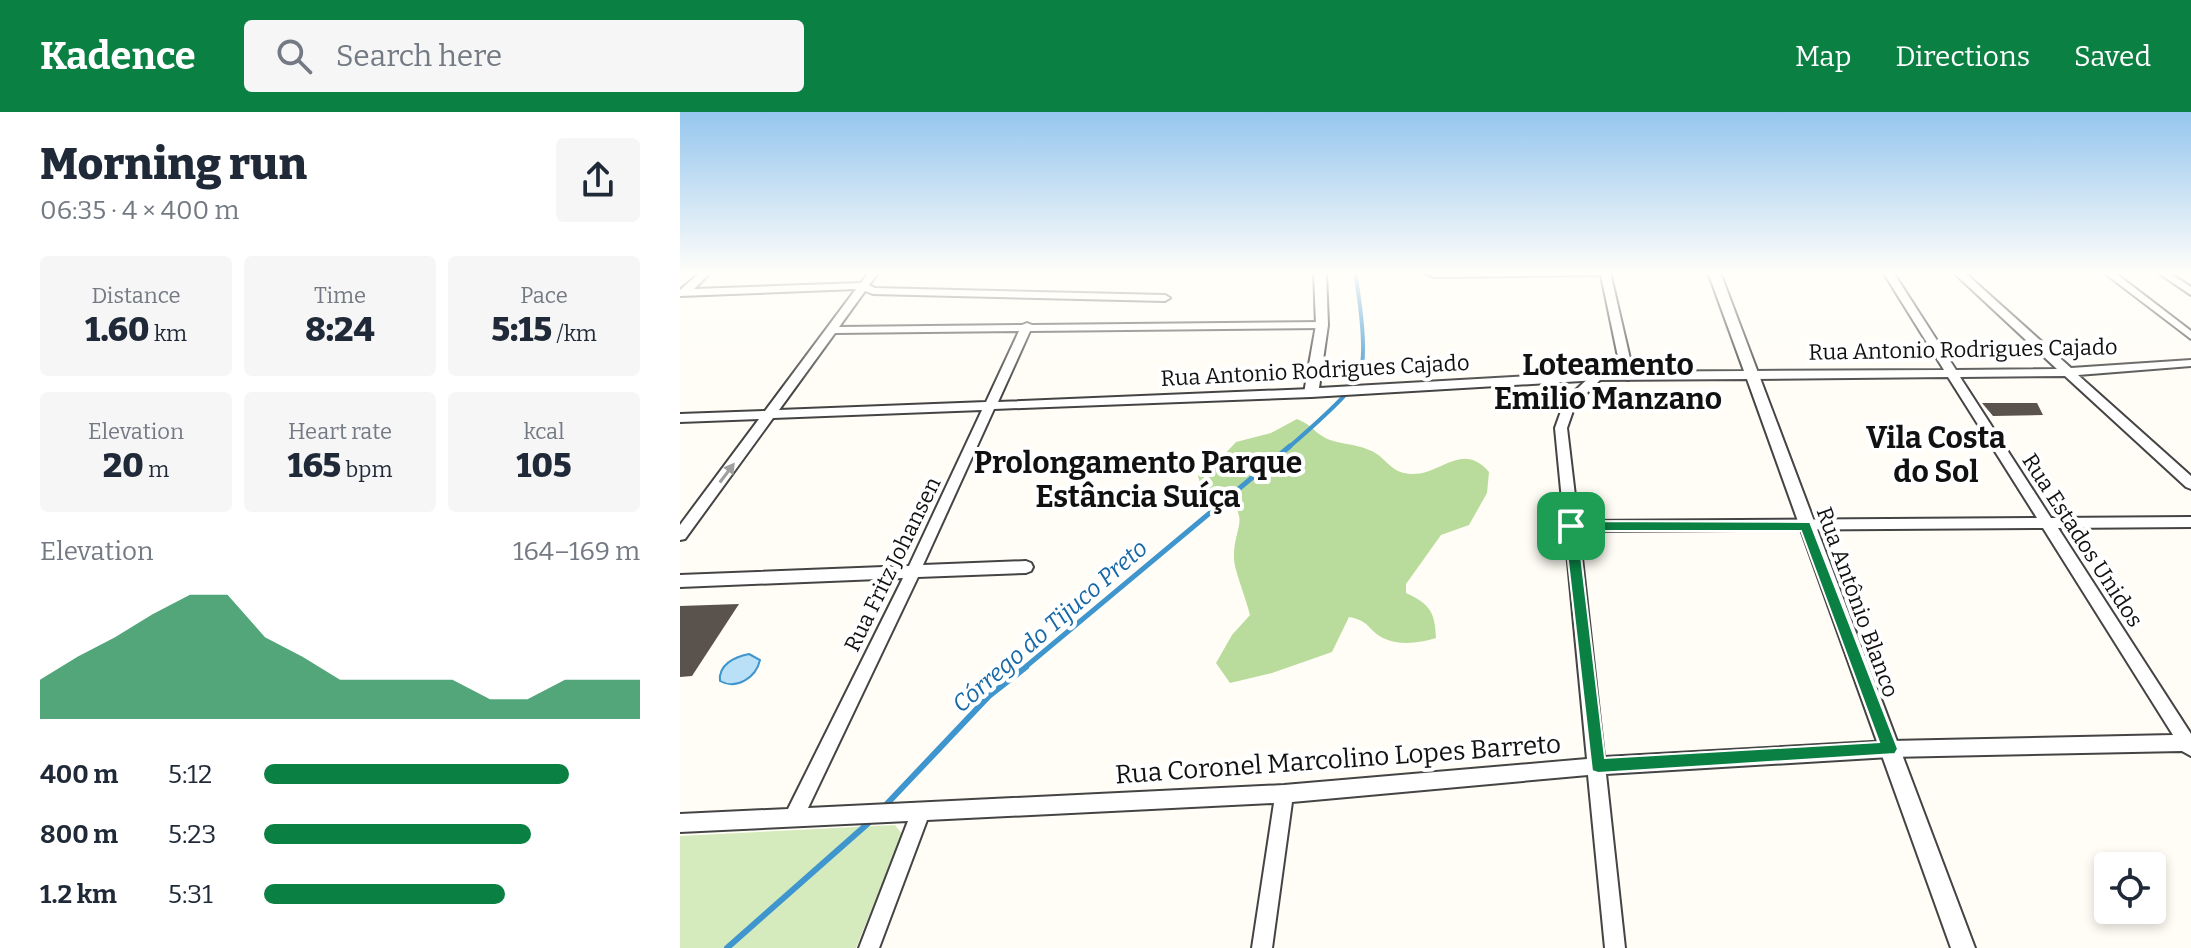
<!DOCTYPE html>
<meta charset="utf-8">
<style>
body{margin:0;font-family:Bitter,serif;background:#f6f6f7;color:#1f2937;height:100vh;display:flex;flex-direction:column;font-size:30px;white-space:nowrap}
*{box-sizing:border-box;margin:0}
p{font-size:26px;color:#747a83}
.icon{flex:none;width:44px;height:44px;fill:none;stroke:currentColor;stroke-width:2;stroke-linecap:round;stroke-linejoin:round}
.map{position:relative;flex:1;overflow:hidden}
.side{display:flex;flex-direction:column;background:#fff;width:680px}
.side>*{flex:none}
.controls{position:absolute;left:1414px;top:740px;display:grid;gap:16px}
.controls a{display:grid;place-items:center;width:72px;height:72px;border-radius:8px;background:#fff;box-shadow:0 4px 12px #0003;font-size:40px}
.pin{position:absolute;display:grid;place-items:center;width:68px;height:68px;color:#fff;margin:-34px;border-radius:16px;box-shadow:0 4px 12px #0006}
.round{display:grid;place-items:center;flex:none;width:84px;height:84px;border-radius:8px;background:#f6f6f7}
.summary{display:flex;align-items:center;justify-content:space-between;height:136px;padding:0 40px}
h1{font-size:44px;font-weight:800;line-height:60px}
.figures{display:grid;grid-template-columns:repeat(3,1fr);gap:12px;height:136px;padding:8px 40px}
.figures div{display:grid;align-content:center;border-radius:8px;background:#f6f6f7;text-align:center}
.figures b{font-size:34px;font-weight:800}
.figures small{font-size:22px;font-weight:400}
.figures p{font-size:22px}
.chart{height:224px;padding:16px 40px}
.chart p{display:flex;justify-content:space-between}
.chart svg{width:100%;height:144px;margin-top:8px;fill:#0b8043;opacity:.7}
ul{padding:0 40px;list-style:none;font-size:26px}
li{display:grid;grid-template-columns:128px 96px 1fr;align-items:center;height:60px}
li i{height:20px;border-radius:10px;background:#0b8043}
header{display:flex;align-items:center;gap:48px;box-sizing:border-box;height:112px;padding:0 40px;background:#0b8043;color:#fff}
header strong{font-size:38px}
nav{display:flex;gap:44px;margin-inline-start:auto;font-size:28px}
.search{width:560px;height:72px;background:#f6f6f7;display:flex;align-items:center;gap:20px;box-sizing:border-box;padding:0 28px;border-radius:8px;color:#747a83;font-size:30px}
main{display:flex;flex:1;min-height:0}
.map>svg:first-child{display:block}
.green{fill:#d5ebbd}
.forest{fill:#b9dc9c}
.water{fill:#b9e0f7;stroke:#3f96cf;stroke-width:2}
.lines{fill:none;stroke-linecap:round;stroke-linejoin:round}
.stream-far2{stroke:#3f96cf;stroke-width:4}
.stream-far1{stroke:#3f96cf;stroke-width:5}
.stream{stroke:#3f96cf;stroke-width:6}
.building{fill:#5a524d}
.minor-casing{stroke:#444;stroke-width:4}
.tertiary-casing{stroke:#444;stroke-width:4}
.minor{fill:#fff;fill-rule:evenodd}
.tertiary{fill:#fff;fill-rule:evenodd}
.oneway{fill:#a0a0a0}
.route{fill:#0b8043;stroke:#fff;stroke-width:2;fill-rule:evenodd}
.labels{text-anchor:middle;stroke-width:8;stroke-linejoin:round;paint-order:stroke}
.street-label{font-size:22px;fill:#111;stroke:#fff}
.water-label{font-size:24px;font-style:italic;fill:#1768a6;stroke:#fff}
.near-street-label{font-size:26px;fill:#111;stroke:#fff}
.district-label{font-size:30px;font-weight:bold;fill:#111;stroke:#fff}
</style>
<header>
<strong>Kadence</strong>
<div class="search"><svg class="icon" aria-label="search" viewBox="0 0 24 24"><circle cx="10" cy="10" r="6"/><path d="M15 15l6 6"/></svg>Search here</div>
<nav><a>Map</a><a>Directions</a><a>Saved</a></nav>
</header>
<main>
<section class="side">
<div class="summary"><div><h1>Morning run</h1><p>06:35 · 4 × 400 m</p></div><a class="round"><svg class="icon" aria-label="share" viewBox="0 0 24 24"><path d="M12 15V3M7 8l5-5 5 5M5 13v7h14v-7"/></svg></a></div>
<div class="figures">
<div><p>Distance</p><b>1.60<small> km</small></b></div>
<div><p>Time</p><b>8:24</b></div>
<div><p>Pace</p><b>5:15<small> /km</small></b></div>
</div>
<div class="figures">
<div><p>Elevation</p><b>20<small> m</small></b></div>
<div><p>Heart rate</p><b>165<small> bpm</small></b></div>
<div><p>kcal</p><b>105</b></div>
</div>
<div class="chart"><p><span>Elevation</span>164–169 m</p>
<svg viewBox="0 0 160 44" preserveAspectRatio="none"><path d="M0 44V32L10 25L20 19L30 12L40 6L50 6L60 19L70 25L80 32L90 32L100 32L110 32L120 38L130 38L140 32L150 32L160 32V44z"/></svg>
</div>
<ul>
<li><b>400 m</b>5:12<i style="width:81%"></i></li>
<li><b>800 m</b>5:23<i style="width:71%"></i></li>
<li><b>1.2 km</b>5:31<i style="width:64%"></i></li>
</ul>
</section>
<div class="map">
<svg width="1511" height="836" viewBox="0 0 1511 836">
<rect width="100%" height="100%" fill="#fffdf5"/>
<!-- green -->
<path class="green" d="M 215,713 L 222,722 L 176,836 L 0,836 L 0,724 Z"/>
<!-- forest -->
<path class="forest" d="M 617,307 C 628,311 633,318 642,324 C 656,333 675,331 689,338 C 704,343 709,358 724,361 C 758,369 780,326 809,360 L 807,381 L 789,413 L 761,423 L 726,472 L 726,481 C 750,492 755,500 756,526 C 740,531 719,534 703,526 C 688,518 690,509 669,505 L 652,540 L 592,561 L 550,571 L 536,551 L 552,523 L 570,503 C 567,489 554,457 554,447 C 553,412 574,409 540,377 L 522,377 L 518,364 L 524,354 L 542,345 L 556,330 L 591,321 Z"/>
<!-- water -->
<path class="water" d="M 69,542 L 80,548 C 76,566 56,578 40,569 C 38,553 54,545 69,542 Z"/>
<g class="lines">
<!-- stream-far2 -->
<path class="stream-far2" d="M 608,336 C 624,322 670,283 679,265 C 688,244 679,184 675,160"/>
<!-- stream-far1 -->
<path class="stream-far1" d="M 343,557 L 610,334"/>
<!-- stream -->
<g class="stream">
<path d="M 202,697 L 309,584 L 346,555"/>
<path d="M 47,836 L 193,707"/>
</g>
</g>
<!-- building -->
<g class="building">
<path d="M 1302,291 L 1357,291 L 1363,303 L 1313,304 Z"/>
<path d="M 59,492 L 12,564 L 0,565 L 0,494 Z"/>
</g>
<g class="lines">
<defs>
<g id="minor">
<path d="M 21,160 L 31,160 L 14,177 L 181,171 L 189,160 L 199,160 L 189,173 L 195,176 L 485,183 L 490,186 L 485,189 L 193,182 L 185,179 L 159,215 L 342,213 L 347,211 L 352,213 L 642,210 L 647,213 L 642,216 L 350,219 L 318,290 L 631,277 L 637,281 L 631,285 L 314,297 L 243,453 L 346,449 L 351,451 L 353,455 L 351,459 L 346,461 L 238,465 L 128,696 L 604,673 L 907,647 L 875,316 L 885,288 L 914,261 L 922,261 L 924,264 L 895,293 L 887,316 L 898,409 L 1357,406 L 1268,265 L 1072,267 L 1066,263 L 1072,259 L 1264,258 L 1203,160 L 1213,160 L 1276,258 L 1377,257 L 1273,160 L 1284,160 L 1391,256 L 1511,248 L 1511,254 L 1398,263 L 1511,364 L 1511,377 L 1506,375 L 1385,264 L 1280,265 L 1371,406 L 1511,405 L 1511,415 L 1378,416 L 1511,622 L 1511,644 L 1502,639 L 1210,645 L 926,662 L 945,836 L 925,836 L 908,663 L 612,690 L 592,836 L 572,836 L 594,691 L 247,708 L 199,836 L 179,836 L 228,709 L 0,720 L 0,702 L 108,697 L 223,466 L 0,475 L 0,463 L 229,454 L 302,298 L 93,306 L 5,427 L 0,428 L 0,413 L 79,307 L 0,310 L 0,302 L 85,299 L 176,177 L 0,184 L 0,178 ZM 339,219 L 306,290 L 99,298 L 155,221 ZM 1363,416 L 1493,623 L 1210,629 L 924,645 L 899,419 Z"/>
<path d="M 741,160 L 930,160 L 954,264 L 948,268 L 942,264 L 921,163 L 754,165 Z"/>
<path d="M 1423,160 L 1434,160 L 1511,219 L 1511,227 Z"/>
<path d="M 1477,160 L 1488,160 L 1511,175 L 1511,183 Z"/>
</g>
<path id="tertiary" d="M 634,160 L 646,160 L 648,213 L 639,276 L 918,260 L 1064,259 L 1028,160 L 1040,160 L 1295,836 L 1271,836 L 1067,267 L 918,268 L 631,285 L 624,281 L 636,213 Z"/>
</defs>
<!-- minor casing -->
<use href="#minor" class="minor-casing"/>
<!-- tertiary casing -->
<use href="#tertiary" class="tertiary-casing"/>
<!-- minor -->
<use href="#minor" class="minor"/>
<!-- tertiary -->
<use href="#tertiary" class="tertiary"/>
</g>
<!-- one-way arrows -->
<defs><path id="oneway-solid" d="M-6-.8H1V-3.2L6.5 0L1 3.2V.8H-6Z" transform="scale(2)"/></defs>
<use class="oneway" href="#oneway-solid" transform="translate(47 361) rotate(-53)"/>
<!-- sky -->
<linearGradient id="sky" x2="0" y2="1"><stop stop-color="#95c6ee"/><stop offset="0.58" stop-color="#fffefa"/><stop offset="1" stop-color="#fffefa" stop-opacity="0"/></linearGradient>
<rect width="1511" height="277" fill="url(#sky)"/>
<!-- route -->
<path class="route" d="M 891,409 L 1130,410 L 1218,637 L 1215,642 L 918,661 L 912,659 L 884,414 ZM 898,419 L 1121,419 L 1199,630 L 925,646 Z"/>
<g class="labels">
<!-- street labels -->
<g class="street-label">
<text transform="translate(1283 237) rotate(-1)" y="8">Rua Antonio Rodrigues Cajado</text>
<text transform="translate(635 258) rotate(-3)" y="8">Rua Antonio Rodrigues Cajado</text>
<text transform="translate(1403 428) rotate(57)" y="8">Rua Estados Unidos</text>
<text transform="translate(212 452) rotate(-64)" y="8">Rua Fritz Johansen</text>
<text transform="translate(1178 490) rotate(70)" y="8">Rua Antônio Blanco</text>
</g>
<!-- water labels -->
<g class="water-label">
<text transform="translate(370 514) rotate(-41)" y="8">Córrego do Tijuco Preto</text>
</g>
<!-- near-street labels -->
<g class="near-street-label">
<text transform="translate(658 647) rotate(-4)" y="9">Rua Coronel Marcolino Lopes Barreto</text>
</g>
<!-- district labels -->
<g class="district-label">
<text x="928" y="263">Loteamento<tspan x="928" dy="34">Emilio Manzano</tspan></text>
<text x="1256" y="336">Vila Costa<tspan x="1256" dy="34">do Sol</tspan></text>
<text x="458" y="361">Prolongamento Parque<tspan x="458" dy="34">Estância Suíça</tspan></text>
</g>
</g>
</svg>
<div class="controls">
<a><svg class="icon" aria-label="locate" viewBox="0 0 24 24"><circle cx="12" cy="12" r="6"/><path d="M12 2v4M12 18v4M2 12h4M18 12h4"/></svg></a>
</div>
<div class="pin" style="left:891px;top:414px;background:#1e9e55"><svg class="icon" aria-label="arrive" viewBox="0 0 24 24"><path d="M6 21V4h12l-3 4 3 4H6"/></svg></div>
</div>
</main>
